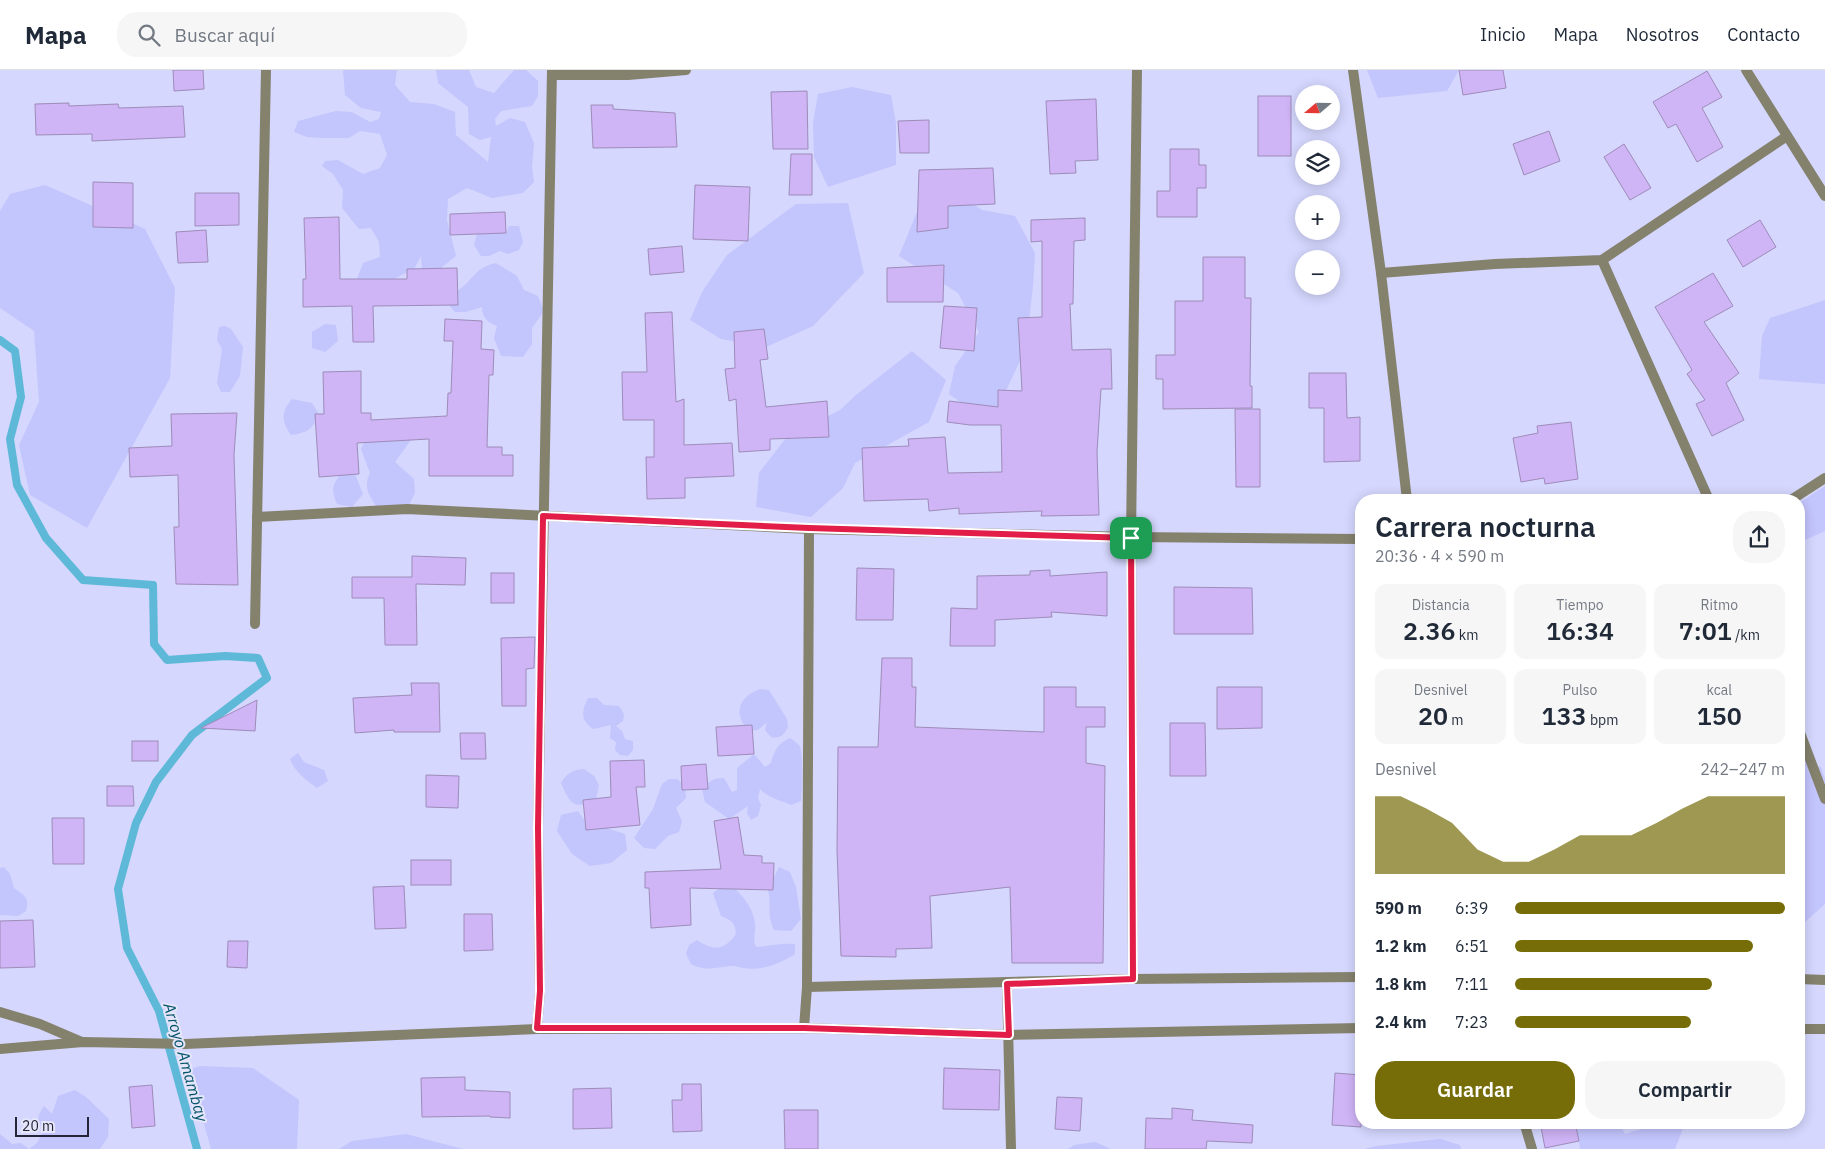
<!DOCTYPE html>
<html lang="es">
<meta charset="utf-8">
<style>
body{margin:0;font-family:"IBM Plex Sans",sans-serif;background:#f6f6f7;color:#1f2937;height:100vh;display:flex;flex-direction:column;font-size:19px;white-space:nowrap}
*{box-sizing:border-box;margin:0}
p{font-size:16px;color:#747a83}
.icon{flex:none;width:28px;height:28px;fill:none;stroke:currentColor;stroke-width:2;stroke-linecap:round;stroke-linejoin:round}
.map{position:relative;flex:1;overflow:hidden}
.sheet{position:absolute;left:1355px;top:424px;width:450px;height:635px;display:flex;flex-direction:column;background:#fff;border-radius:20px;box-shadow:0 2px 12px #0003}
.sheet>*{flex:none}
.needle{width:32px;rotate:250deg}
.buttons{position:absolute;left:1295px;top:15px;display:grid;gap:10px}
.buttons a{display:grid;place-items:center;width:45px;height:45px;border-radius:50%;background:#fff;box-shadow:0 2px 12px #0003;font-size:25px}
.scale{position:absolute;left:15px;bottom:12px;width:74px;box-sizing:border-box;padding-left:5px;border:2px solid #252537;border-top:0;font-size:14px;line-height:18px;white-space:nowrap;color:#252537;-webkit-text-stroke:4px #e5e6fa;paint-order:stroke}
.pin{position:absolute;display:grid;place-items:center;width:42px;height:42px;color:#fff;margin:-21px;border-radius:10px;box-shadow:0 2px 8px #0006}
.round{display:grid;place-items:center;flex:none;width:52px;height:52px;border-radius:20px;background:#f6f6f7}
.headline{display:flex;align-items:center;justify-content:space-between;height:85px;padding:0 20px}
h1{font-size:28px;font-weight:600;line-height:38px}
.figures{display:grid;grid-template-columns:repeat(3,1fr);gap:8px;height:85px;padding:5px 20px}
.figures div{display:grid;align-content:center;border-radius:12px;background:#f6f6f7;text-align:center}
.figures b{font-size:25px;font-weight:600}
.figures small{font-size:14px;font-weight:400}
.figures p{font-size:14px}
.chart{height:140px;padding:10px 20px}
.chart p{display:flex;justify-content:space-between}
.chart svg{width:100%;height:90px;margin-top:5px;fill:#766d09;opacity:.7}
.primary-button{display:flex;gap:10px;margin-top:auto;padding:10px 20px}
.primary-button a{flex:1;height:58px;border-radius:20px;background:#766d09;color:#fff;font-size:20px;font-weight:600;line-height:58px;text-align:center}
.primary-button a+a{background:#f6f6f7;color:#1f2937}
ul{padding:0 20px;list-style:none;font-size:16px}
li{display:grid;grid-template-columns:80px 60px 1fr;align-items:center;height:38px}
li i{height:12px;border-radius:6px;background:#766d09}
header{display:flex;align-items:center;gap:30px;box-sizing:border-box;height:70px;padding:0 25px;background:#fff;border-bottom:1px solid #e0e1e3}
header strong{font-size:24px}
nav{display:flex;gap:28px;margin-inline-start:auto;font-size:18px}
.search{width:350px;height:45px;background:#f6f6f7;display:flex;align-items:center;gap:12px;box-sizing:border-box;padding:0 18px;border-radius:20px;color:#747a83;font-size:19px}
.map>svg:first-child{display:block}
.green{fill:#c3c5fd}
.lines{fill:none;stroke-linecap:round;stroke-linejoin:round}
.stream{stroke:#5eb8d7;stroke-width:8}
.building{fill:#cfb4f6;stroke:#9e8cb9}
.minor{stroke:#84826d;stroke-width:10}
.route-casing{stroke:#fff;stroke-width:10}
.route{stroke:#e11d48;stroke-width:6}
.labels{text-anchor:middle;stroke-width:4;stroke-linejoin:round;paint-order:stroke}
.water-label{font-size:16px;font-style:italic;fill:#05546a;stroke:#e5e6fa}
</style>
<header>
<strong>Mapa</strong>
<div class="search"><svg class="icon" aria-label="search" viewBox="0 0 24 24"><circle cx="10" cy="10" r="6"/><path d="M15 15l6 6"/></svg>Buscar aquí</div>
<nav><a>Inicio</a><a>Mapa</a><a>Nosotros</a><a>Contacto</a></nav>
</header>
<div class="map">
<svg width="1825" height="1079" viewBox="0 0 1825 1079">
<rect width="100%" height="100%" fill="#d5d7fe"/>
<!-- green -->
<g class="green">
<path d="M 343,0 L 397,0 L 395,15 L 410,32 L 434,34 L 455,42 L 456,65 L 488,92 L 491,67 L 480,70 L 469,64 L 468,37 L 438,13 L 436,0 L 469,0 L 476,17 L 494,23 L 514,0 L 526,0 L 538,11 L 538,26 L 532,36 L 501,41 L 495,49 L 496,56 L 510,48 L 525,52 L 534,73 L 532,97 L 534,112 L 523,123 L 492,128 L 467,118 L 448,129 L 447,150 L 456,186 L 441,198 L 422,199 L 421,186 L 414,199 L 373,219 L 357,209 L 363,193 L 380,187 L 379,172 L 371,158 L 359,159 L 342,138 L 343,120 L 333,104 L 322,96 L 325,91 L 338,90 L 363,104 L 380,98 L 387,85 L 380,64 L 360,61 L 349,68 L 324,68 L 307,67 L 294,62 L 298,51 L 336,41 L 352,42 L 370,52 L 379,49 L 381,42 L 361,38 L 345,25 Z"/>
<path d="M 1367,0 L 1459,0 L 1447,21 L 1378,28 Z"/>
<path d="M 852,17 L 891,25 L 896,53 L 896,95 L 828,117 L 814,87 L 813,53 L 818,24 Z"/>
<path d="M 45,115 L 145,159 L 175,218 L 170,308 L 87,458 L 30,425 L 19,375 L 39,332 L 34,261 L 0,238 L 0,141 L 10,124 Z"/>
<path d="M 950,119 L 982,140 L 1015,146 L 1035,183 L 1033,216 L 1026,278 L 995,344 L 973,341 L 949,324 L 955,296 L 979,262 L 958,223 L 899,186 L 917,142 Z"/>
<path d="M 848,133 L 864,203 L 813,256 L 766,277 L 721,269 L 690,250 L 702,222 L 727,185 L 796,134 Z"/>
<path d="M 509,156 L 519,156 L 523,172 L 519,180 L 508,184 L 500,181 L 489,186 L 481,186 L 474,175 L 477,164 L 487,159 L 506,163 Z"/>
<path d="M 496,193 L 517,206 L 524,220 L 538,226 L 544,241 L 532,258 L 532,274 L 523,287 L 501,286 L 494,268 L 497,256 C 488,252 482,248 482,237 L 466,242 L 455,242 L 449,235 L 451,224 C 473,215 471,198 496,193 Z"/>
<path d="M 1825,230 L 1825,314 L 1759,309 L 1762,266 L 1770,248 Z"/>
<path d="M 325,254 L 336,255 L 338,271 L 325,282 L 312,278 L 312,262 Z"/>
<path d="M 225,256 L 231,259 L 243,277 L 240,306 L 230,322 L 221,322 L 217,313 L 222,279 L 217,270 L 219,257 Z"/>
<path d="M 912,281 L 946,310 L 929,352 L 855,393 L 843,418 L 811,447 L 756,437 L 759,403 L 786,368 L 840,340 L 856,325 Z"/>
<path d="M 292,329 L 312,333 L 319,344 C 313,359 307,363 291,365 C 281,351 281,342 292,329 Z"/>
<path d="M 397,352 L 411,370 L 395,392 L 414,409 L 415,423 L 407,439 L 379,440 C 371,428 362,418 370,403 L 361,379 C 367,364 383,359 397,352 Z"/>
<path d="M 355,404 L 363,424 L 352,437 L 337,434 C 332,422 331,416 340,405 Z"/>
<path d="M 1825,416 L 1825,461 L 1805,470 L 1799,470 L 1799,433 Z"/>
<path d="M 760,619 L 769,620 L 787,649 L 788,657 C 784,665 780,669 771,667 L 765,660 L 767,652 L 758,660 L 749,661 C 732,643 739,627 760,619 Z"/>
<path d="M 588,628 L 597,628 L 604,635 L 619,636 L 624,644 L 623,651 L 616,656 L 622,661 L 625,669 L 633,671 L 633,680 L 628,686 L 620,685 L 615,680 L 616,672 L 610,668 L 611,655 L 593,659 C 581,650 581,642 588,628 Z"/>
<path d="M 790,668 C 793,670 797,673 799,675 C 804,683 802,720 801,731 L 791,735 C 780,730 768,728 760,719 L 758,728 L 761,735 L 758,746 L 751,750 L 747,743 L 748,736 L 729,749 L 705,732 L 702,719 C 709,711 714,708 724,708 L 732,722 L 737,720 L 737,698 L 754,684 L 765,697 L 771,693 C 774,681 777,674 790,668 Z"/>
<path d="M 298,683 L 304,692 L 324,700 L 328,711 L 317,718 C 306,710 295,702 290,689 Z"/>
<path d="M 1799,690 L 1821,697 L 1825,709 L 1825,834 L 1805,852 L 1799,850 Z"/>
<path d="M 584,699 L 594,706 L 599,715 L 596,729 C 574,741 570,734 561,713 C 567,703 572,700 584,699 Z"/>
<path d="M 669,709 L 677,709 L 685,716 L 686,728 L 676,738 L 682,751 L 679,762 L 668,766 L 655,779 L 644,778 L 634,768 L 653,739 L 662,714 Z"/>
<path d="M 578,741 L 585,751 L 625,764 L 627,780 L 611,793 L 590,796 L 572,784 L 557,761 L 561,745 Z"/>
<path d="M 4,797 L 10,804 L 14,818 C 24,825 30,828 26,841 L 18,846 L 0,845 L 0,798 Z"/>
<path d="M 779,797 L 790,802 L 796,817 L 801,849 L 791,861 L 774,860 C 766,842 772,836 768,820 Z"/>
<path d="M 727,813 C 740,821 754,838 755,854 C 756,864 752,868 756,877 C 769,876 782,873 795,874 L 795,884 C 779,894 762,901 743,898 C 739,897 736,896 732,896 C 715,897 707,902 691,894 L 686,884 L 689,875 L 697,870 C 713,881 724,881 736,864 C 735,853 732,850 721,846 L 713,823 Z"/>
<path d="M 200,996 L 253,998 L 299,1030 L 297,1079 L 211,1079 L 189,1000 Z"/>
<path d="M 75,1020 L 86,1027 L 109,1049 L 108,1067 L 100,1079 L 0,1079 L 0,1064 L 12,1074 L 21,1073 L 29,1079 L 37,1073 L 44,1060 C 36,1051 37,1046 44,1036 L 52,1044 L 58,1026 Z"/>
<path d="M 1576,1053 L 1619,1053 L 1625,1064 L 1661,1053 L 1685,1053 L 1675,1079 L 1580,1079 Z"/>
<path d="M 406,1064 L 463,1079 L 339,1079 L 352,1071 Z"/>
<path d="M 1440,1069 L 1460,1075 L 1461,1079 L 1364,1079 L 1376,1076 Z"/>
<path d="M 1095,1072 L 1111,1079 L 1068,1079 L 1074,1075 Z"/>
</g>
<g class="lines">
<!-- stream -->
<path class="stream" d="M 0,270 L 15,281 L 21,327 L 10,369 L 17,415 L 46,468 L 83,510 L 153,515 L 154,574 L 167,590 L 225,586 L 258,588 L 267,608 L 192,665 L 156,712 L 136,753 L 118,819 L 127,878 L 159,941 L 197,1079"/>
</g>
<!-- building -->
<g class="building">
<path d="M 173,0 L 203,0 L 204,19 L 174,21 Z"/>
<path d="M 1459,0 L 1503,0 L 1506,18 L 1463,25 Z"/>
<path d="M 1707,1 L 1722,27 L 1702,38 L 1723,77 L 1697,92 L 1676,54 L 1668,58 L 1653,32 Z"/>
<path d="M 807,21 L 808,79 L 773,79 L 771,22 Z"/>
<rect x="1258" y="26" width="33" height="60"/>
<path d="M 1096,29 L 1098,90 L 1075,91 L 1076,103 L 1050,104 L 1046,31 Z"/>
<path d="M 69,33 L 69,36 L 118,34 L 119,38 L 183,36 L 185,67 L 92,71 L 92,64 L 36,65 L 35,34 Z"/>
<path d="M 591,35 L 613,35 L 613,39 L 675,43 L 677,77 L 593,78 Z"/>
<path d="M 929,50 L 929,83 L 900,83 L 898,51 Z"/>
<path d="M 1549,61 L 1560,91 L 1524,105 L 1513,74 Z"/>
<path d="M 1624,74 L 1651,118 L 1630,130 L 1604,87 Z"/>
<path d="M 1170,79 L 1199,79 L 1199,95 L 1206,95 L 1206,118 L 1197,118 L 1197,147 L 1157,147 L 1157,121 L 1170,121 Z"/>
<path d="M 791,84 L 812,84 L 812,125 L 789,125 Z"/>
<path d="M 993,98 L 995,134 L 948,136 L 948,158 L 917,162 L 919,100 Z"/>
<path d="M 93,112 L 133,113 L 133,158 L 93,157 Z"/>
<path d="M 695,115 L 750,117 L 748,171 L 693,169 Z"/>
<path d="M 195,123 L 239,123 L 239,155 L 195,156 Z"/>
<path d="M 505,142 L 506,163 L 450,165 L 450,144 Z"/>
<path d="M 339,147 L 340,209 L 407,209 L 407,199 L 457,198 L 458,235 L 373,236 L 374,272 L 353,272 L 352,236 L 303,237 L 303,209 L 306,209 L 304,148 Z"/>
<path d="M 1085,148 L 1085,170 L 1074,171 L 1073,234 L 1070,234 L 1072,280 L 1111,279 L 1112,319 L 1101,319 L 1097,382 L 1099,445 L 1041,446 L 1042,441 L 959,444 L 959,438 L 929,441 L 928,429 L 864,431 L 862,378 L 909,376 L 908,369 L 945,367 L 948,403 L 1002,402 L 1001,355 L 970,355 L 947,352 L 949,331 L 998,337 L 998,320 L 1022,321 L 1018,248 L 1042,247 L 1042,171 L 1031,172 L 1031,150 Z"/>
<path d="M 1760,150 L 1776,177 L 1743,197 L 1727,170 Z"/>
<path d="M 206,160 L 208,192 L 178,193 L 176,162 Z"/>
<path d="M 682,176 L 684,202 L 650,205 L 648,179 Z"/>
<path d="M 1203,187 L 1245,187 L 1245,228 L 1251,228 L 1250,316 L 1252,316 L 1252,338 L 1163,339 L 1163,309 L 1156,309 L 1156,285 L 1175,285 L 1175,231 L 1203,231 Z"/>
<path d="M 944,195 L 943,232 L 887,232 L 887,198 Z"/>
<path d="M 1713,203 L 1733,236 L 1704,252 L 1739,303 L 1726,313 L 1744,350 L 1712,366 L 1696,334 L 1705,330 L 1687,304 L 1692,300 L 1655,237 Z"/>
<path d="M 944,236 L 977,238 L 974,281 L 940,278 Z"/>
<path d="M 672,242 L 676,332 L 684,329 L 684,375 L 732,373 L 734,406 L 685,408 L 685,428 L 647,429 L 646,387 L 654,387 L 654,350 L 623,350 L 622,302 L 647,302 L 645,243 Z"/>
<path d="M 445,249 L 482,251 L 481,279 L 494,280 L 493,305 L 489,305 L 487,377 L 502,377 L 502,385 L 513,385 L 513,406 L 429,406 L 429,369 L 357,373 L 359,404 L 319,407 L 315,344 L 324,344 L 323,302 L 361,301 L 361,343 L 371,343 L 371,350 L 447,346 L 448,323 L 451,323 L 453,271 L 444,271 Z"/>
<path d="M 764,259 L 768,289 L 760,290 L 766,337 L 827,331 L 829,367 L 770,369 L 770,380 L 739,382 L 736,329 L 729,331 L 725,299 L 735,298 L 734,262 Z"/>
<path d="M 1309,303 L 1346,303 L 1347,348 L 1360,347 L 1360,391 L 1324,392 L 1324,338 L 1309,338 Z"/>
<path d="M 1235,339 L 1260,339 L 1260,417 L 1236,417 Z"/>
<path d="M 237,343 L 234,385 L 238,515 L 176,514 L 174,457 L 179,457 L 178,405 L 130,407 L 129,378 L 172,376 L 171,344 Z"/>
<path d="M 1571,352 L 1578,409 L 1545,414 L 1544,408 L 1521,412 L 1513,368 L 1538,363 L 1537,356 Z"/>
<path d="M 412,486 L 466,488 L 465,515 L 416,514 L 417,575 L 385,575 L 384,528 L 352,528 L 352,507 L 412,507 Z"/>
<path d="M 857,498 L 894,499 L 893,550 L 856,550 Z"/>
<path d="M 1050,500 L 1050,506 L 1107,502 L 1107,546 L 1051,542 L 1052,547 L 995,550 L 995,576 L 950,576 L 951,538 L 977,539 L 977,506 L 1030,505 L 1030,501 Z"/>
<rect x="491" y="503" width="23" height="30"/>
<path d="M 1174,517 L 1252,518 L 1253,564 L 1174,564 Z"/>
<path d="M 535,567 L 534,598 L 526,599 L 526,636 L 502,636 L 501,568 Z"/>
<path d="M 882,588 L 912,588 L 912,617 L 916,617 L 915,657 L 1044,662 L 1044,617 L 1076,617 L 1076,637 L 1105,637 L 1105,657 L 1086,657 L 1086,693 L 1105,696 L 1103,893 L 1012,893 L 1010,817 L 930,826 L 932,878 L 896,879 L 896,887 L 841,886 L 837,780 L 838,677 L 878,677 Z"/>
<path d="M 411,613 L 439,613 L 440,662 L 394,662 L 394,660 L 355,663 L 353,628 L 412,625 Z"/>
<path d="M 1217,617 L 1262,617 L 1262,658 L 1217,659 Z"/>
<path d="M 257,630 L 255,661 L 201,658 Z"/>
<path d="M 1170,653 L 1205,653 L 1206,706 L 1170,706 Z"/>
<path d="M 752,655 L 754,684 L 718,686 L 716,657 Z"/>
<path d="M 460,663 L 485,663 L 486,689 L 461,689 Z"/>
<rect x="132" y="671" width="26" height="20"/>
<path d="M 644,690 L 645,717 L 636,717 L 640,755 L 586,760 L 583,730 L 611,727 L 610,691 Z"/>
<path d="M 706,694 L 708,719 L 682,720 L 681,696 Z"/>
<path d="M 426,705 L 459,706 L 458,738 L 426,737 Z"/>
<path d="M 107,716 L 133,716 L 134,736 L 107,736 Z"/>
<path d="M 738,747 L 744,785 L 762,786 L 762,793 L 774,793 L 773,820 L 690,818 L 691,855 L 651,858 L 649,818 L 645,818 L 645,802 L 721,799 L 714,751 Z"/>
<path d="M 52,748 L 84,748 L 84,794 L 53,794 Z"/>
<rect x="411" y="790" width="40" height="25"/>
<path d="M 404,816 L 406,858 L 375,859 L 373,817 Z"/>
<path d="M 464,844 L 492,844 L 493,880 L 464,881 Z"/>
<path d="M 33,850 L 35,897 L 0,898 L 0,851 Z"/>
<path d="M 228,871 L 248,871 L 247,898 L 227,897 Z"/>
<path d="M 944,998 L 1000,1000 L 999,1040 L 943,1039 Z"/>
<path d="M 1335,1003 L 1361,1005 L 1361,1057 L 1332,1055 Z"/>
<path d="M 465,1007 L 465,1020 L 510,1022 L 510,1048 L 490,1047 L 490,1046 L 422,1047 L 421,1008 Z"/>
<path d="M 682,1014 L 701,1014 L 702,1061 L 673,1062 L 672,1030 L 682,1030 Z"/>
<path d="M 152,1015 L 155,1056 L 132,1058 L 129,1017 Z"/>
<path d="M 611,1018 L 612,1058 L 573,1059 L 573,1019 Z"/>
<path d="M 1057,1027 L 1082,1028 L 1080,1061 L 1055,1059 Z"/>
<path d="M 1172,1038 L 1193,1040 L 1192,1050 L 1253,1055 L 1252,1073 L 1207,1071 L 1206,1079 L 1145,1079 L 1146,1048 L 1172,1049 Z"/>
<path d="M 784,1040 L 818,1040 L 818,1079 L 785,1079 Z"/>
<path d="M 1540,1052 L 1575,1052 L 1579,1071 L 1545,1078 Z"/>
</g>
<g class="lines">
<!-- minor -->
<g class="minor">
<path d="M 1353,0 L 1381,203 L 1407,430"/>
<path d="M 1746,0 L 1825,126"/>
<path d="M 552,5 L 628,5 L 686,0"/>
<path d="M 1602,190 L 1709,430"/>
<path d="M 1381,203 L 1495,194 L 1602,190 L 1787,66"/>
<path d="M 1791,430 L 1825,408"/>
<path d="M 257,447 L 407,439 L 809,459 L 1131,467 L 1361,469"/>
<path d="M 255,554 L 266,0"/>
<path d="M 1799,660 L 1825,729"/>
<path d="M 1133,909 L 1131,467 L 1137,0"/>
<path d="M 1799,909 L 1825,910"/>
<path d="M 1007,914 L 1011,1079"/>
<path d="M 807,917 L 1133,909 L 1361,907"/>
<path d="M 0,942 L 40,954 L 82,972"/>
<path d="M 804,958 L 807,917 L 809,459"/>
<path d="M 537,959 L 540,921 L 538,759 L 552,0"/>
<path d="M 1799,959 L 1825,959"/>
<path d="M 0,979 L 83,972 L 185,974 L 537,959 L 804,958 L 1009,965 L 1361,958"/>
<path d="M 1524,1052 L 1532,1079"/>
</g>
</g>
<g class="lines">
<defs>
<path id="route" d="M 543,446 L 809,458 L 1131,468 L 1133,909 L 1007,914 L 1009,965 L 804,958 L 537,958 L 540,921 L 538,758 Z"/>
</defs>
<!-- route casing -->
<use href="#route" class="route-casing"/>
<!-- route -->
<use href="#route" class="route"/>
</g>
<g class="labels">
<!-- water labels -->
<g class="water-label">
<text transform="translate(186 992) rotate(74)" y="6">Arroyo Amambay</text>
</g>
</g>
</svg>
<div class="buttons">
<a><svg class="needle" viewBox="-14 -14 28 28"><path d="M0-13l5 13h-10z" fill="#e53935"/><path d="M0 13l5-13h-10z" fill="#747a83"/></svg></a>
<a><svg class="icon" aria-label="layers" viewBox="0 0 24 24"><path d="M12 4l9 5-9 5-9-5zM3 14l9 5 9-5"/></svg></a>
<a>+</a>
<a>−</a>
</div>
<div class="scale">20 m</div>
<div class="pin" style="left:1131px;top:468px;background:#1e9e55"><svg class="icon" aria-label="arrive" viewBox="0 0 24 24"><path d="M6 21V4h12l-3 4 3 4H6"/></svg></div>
<section class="sheet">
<div class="headline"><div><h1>Carrera nocturna</h1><p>20:36 · 4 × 590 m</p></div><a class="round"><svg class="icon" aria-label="share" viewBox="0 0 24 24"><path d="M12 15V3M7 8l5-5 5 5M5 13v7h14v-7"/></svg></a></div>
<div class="figures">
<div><p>Distancia</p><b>2.36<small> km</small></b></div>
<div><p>Tiempo</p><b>16:34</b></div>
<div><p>Ritmo</p><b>7:01<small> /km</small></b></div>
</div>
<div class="figures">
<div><p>Desnivel</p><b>20<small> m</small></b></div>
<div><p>Pulso</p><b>133<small> bpm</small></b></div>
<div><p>kcal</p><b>150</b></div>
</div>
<div class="chart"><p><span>Desnivel</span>242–247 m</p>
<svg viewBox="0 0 160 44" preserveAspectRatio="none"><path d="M0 44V6L10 6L20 12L30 19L40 32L50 38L60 38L70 32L80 25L90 25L100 25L110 19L120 12L130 6L140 6L150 6L160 6V44z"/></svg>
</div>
<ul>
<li><b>590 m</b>6:39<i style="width:100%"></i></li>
<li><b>1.2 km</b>6:51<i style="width:88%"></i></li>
<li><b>1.8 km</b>7:11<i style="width:73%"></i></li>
<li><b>2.4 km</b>7:23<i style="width:65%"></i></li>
</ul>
<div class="primary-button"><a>Guardar</a><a>Compartir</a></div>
</section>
</div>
